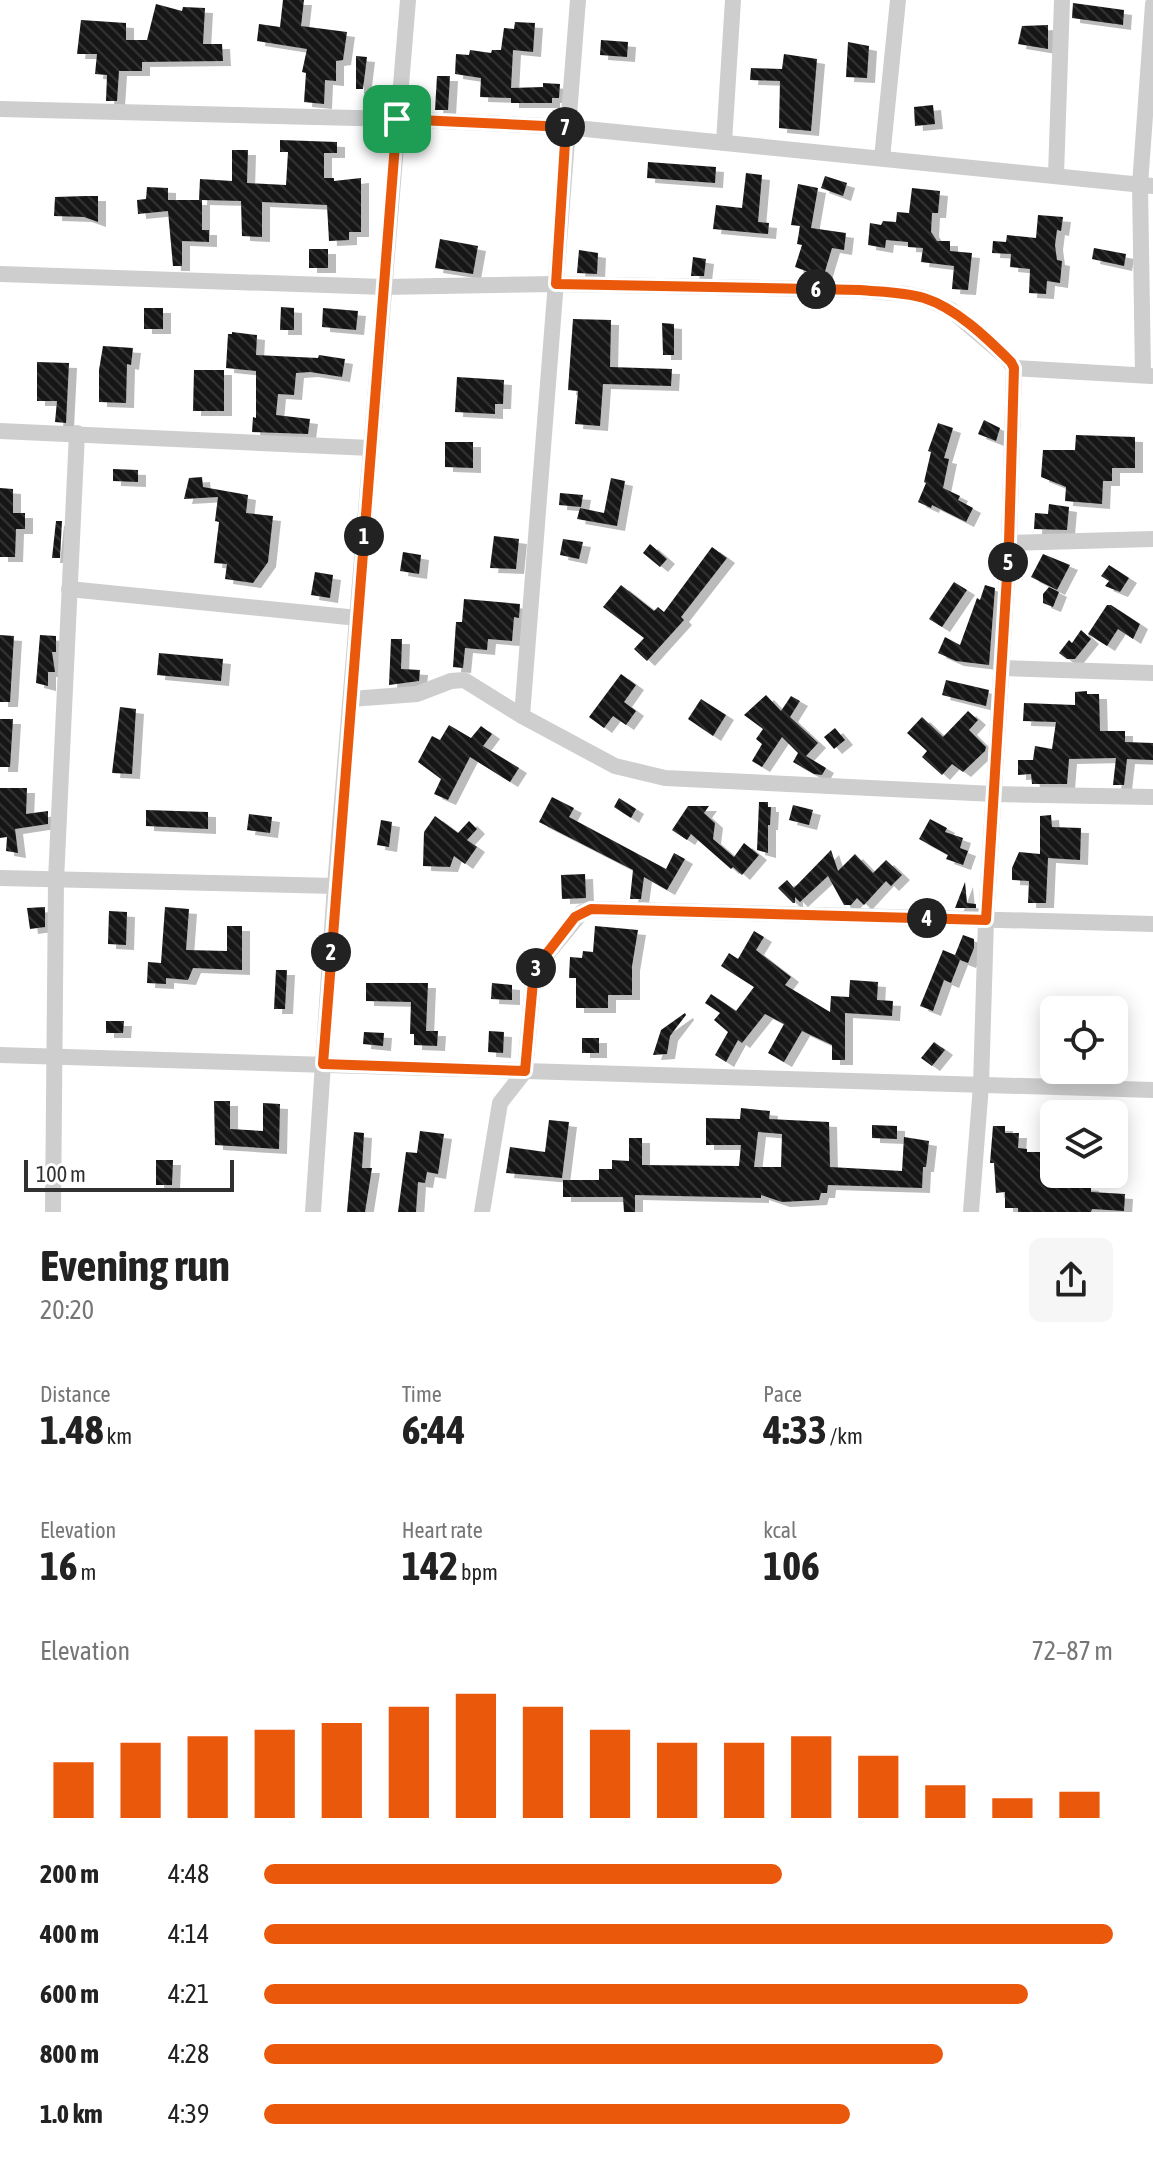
<!DOCTYPE html>
<meta charset="utf-8">
<style>
body{margin:0;font-family:"Asap Condensed",sans-serif;background:#f6f6f6;color:#222;height:100vh;display:flex;flex-direction:column;font-size:30px;white-space:nowrap}
*{box-sizing:border-box;margin:0}
p{font-size:26px;color:#767676}
.icon{flex:none;width:44px;height:44px;fill:none;stroke:currentColor;stroke-width:2;stroke-linecap:round;stroke-linejoin:round}
.map{position:relative;height:1212px;overflow:hidden}
.side{display:flex;flex-direction:column;background:#fff;flex:1}
.side>*{flex:none}
.tools{position:absolute;left:1040px;top:996px;display:grid;gap:16px}
.tools a{display:grid;place-items:center;width:88px;height:88px;border-radius:12px;background:#fff;box-shadow:0 4px 20px #0003;font-size:40px}
.scale{position:absolute;left:24px;bottom:20px;width:210px;box-sizing:border-box;padding-left:8px;border:4px solid #313131;border-top:0;font-size:22px;line-height:28px;white-space:nowrap;color:#313131;-webkit-text-stroke:6px #fff;paint-order:stroke}
.pin{position:absolute;display:grid;place-items:center;width:68px;height:68px;color:#fff;margin:-34px;border-radius:16px;box-shadow:0 4px 12px #0006}
.km{position:absolute;width:40px;height:40px;margin:-20px;border-radius:50%;background:#222;color:#fff;font-size:22px;line-height:40px;text-align:center}
.round{display:grid;place-items:center;flex:none;width:84px;height:84px;border-radius:12px;background:#f6f6f6}
.summary{display:flex;align-items:center;justify-content:space-between;height:136px;padding:0 40px}
h1{font-size:44px;font-weight:700;line-height:60px}
.stats{display:grid;grid-template-columns:repeat(3,1fr);gap:12px;height:136px;padding:8px 40px}
.stats div{display:grid;align-content:center}
.stats b{font-size:40px;font-weight:700}
.stats small{font-size:22px;font-weight:400}
.stats p{font-size:22px}
.chart{height:224px;padding:16px 40px}
.chart p{display:flex;justify-content:space-between}
.chart svg{width:100%;height:144px;margin-top:8px;stroke:#ea580c;stroke-width:6}
ul{padding:0 40px;list-style:none;font-size:26px}
li{display:grid;grid-template-columns:128px 96px 1fr;align-items:center;height:60px}
li i{height:20px;border-radius:10px;background:#ea580c}
.map>svg:first-child{display:block}
.building{fill:url(#building-back-hatch);fill-rule:evenodd;filter:url(#shadow)}
.lines{fill:none;stroke-linecap:round;stroke-linejoin:round}
.minor{stroke:#cecece;stroke-width:16}
.route-casing{stroke:#fff;stroke-width:16}
.route{stroke:#ea580c;stroke-width:10}
</style>
<div class="map">
<svg width="1153" height="1212" viewBox="0 0 1153 1212">
<defs>
<pattern id="building-back-hatch" width="6" height="6" patternUnits="userSpaceOnUse" patternTransform="scale(2)"><rect width="6" height="6" fill="#181818"/><path d="M-1 5l2 2M0 0l6 6M5-1l2 2" fill="none" stroke="#313131"/></pattern>
<filter id="shadow"><feDropShadow dx="8" dy="5" stdDeviation="0" flood-color="#0004"/></filter>
</defs>
<rect width="100%" height="100%" fill="#fff"/>
<!-- building -->
<g class="building">
<path d="M 283,0 L 304,0 L 301,26 L 347,32 L 343,60 L 336,61 L 336,81 L 325,80 L 324,104 L 304,102 L 306,73 L 302,72 L 307,49 L 257,41 L 259,24 L 280,27 Z"/>
<path d="M 1073,3 L 1124,10 L 1123,25 L 1072,18 Z"/>
<path d="M 156,4 L 182,11 L 183,7 L 205,8 L 203,44 L 222,44 L 223,61 L 142,62 L 142,71 L 119,71 L 117,101 L 106,101 L 107,75 L 95,74 L 97,54 L 77,54 L 81,20 L 126,23 L 126,40 L 147,40 Z"/>
<path d="M 515,22 L 535,23 L 533,52 L 513,50 L 511,88 L 543,87 L 543,83 L 560,84 L 559,98 L 552,98 L 552,103 L 511,103 L 511,98 L 480,97 L 481,78 L 455,74 L 456,54 L 469,55 L 470,50 L 491,53 L 492,50 L 501,50 L 504,28 L 514,29 Z"/>
<path d="M 1048,25 L 1048,49 L 1018,44 L 1022,26 Z"/>
<path d="M 601,40 L 628,42 L 627,57 L 600,55 Z"/>
<path d="M 848,42 L 869,46 L 867,78 L 846,77 Z"/>
<path d="M 784,54 L 817,59 L 811,131 L 779,128 L 780,81 L 750,80 L 751,68 L 782,69 Z"/>
<path d="M 356,56 L 367,57 L 363,89 L 356,89 Z"/>
<path d="M 437,76 L 450,76 L 448,110 L 435,110 Z"/>
<path d="M 933,105 L 935,124 L 915,126 L 914,107 Z"/>
<path d="M 280,140 L 337,142 L 337,153 L 324,153 L 324,178 L 334,178 L 334,181 L 361,178 L 361,232 L 349,232 L 349,240 L 329,241 L 327,205 L 262,202 L 262,237 L 242,236 L 241,201 L 202,200 L 202,230 L 209,230 L 209,242 L 182,241 L 182,266 L 173,266 L 168,211 L 138,214 L 137,200 L 146,199 L 147,187 L 168,188 L 168,200 L 199,200 L 200,179 L 232,181 L 232,150 L 248,150 L 247,183 L 286,185 L 288,152 L 280,152 Z"/>
<path d="M 648,162 L 716,167 L 715,183 L 647,178 Z"/>
<path d="M 746,173 L 762,175 L 758,222 L 769,223 L 768,234 L 713,229 L 716,205 L 742,208 Z"/>
<path d="M 825,176 L 847,183 L 843,196 L 821,188 Z"/>
<path d="M 798,184 L 818,188 L 811,228 L 846,233 L 844,250 L 832,248 L 823,278 L 812,278 L 814,274 L 795,267 L 802,245 L 797,244 L 800,226 L 791,225 Z"/>
<path d="M 912,188 L 940,191 L 938,213 L 932,213 L 931,232 L 937,241 L 950,241 L 950,251 L 972,253 L 968,290 L 952,289 L 954,266 L 921,262 L 923,248 L 908,247 L 908,242 L 886,240 L 885,248 L 868,245 L 870,223 L 881,225 L 883,221 L 896,222 L 897,212 L 909,213 Z"/>
<path d="M 86,196 L 98,196 L 98,222 L 84,217 L 54,216 L 55,197 Z"/>
<path d="M 1038,215 L 1063,217 L 1061,231 L 1057,230 L 1055,245 L 1057,260 L 1062,261 L 1060,283 L 1047,281 L 1046,294 L 1029,293 L 1030,269 L 1010,267 L 1011,254 L 992,253 L 993,241 L 1006,242 L 1007,235 L 1036,238 Z"/>
<path d="M 440,239 L 478,246 L 473,274 L 435,268 Z"/>
<path d="M 1094,248 L 1126,254 L 1124,266 L 1092,259 Z"/>
<rect x="309" y="249" width="19" height="19"/>
<path d="M 579,250 L 598,253 L 597,274 L 577,273 Z"/>
<path d="M 693,257 L 706,259 L 704,276 L 691,276 Z"/>
<path d="M 281,307 L 294,308 L 294,330 L 280,330 Z"/>
<rect x="144" y="308" width="19" height="21"/>
<path d="M 323,308 L 358,311 L 356,330 L 322,327 Z"/>
<path d="M 573,319 L 611,320 L 610,367 L 672,369 L 671,386 L 603,384 L 600,426 L 575,424 L 578,391 L 568,390 Z"/>
<path d="M 662,323 L 674,324 L 674,355 L 663,355 Z"/>
<path d="M 232,332 L 257,335 L 256,355 L 318,358 L 319,355 L 345,359 L 342,377 L 310,372 L 296,373 L 294,395 L 278,394 L 276,415 L 310,419 L 308,434 L 252,432 L 253,417 L 256,418 L 256,371 L 226,368 L 228,334 L 232,334 Z"/>
<path d="M 103,346 L 133,348 L 131,365 L 127,364 L 126,403 L 99,402 L 99,370 Z"/>
<path d="M 37,362 L 69,363 L 66,423 L 55,422 L 57,401 L 37,401 Z"/>
<path d="M 194,370 L 224,370 L 224,411 L 193,411 Z"/>
<path d="M 457,377 L 504,380 L 503,404 L 495,404 L 495,414 L 455,412 Z"/>
<path d="M 984,420 L 1000,428 L 996,441 L 978,434 Z"/>
<path d="M 938,423 L 953,428 L 944,458 L 949,459 L 943,488 L 960,496 L 958,500 L 973,508 L 966,522 L 932,505 L 931,508 L 918,502 L 926,483 L 924,482 L 931,452 L 928,451 Z"/>
<path d="M 1076,435 L 1135,437 L 1135,468 L 1112,468 L 1112,481 L 1103,481 L 1102,504 L 1065,501 L 1066,487 L 1041,477 L 1043,450 L 1075,450 Z"/>
<path d="M 445,442 L 473,442 L 473,468 L 445,467 Z"/>
<path d="M 113,469 L 138,470 L 138,482 L 113,481 Z"/>
<path d="M 202,477 L 203,487 L 248,495 L 246,513 L 273,516 L 268,562 L 253,583 L 225,579 L 227,564 L 214,563 L 219,522 L 215,521 L 218,497 L 184,499 L 189,478 Z"/>
<path d="M 611,478 L 625,481 L 617,526 L 577,519 L 580,508 L 604,513 Z"/>
<path d="M 0,488 L 13,489 L 13,513 L 25,513 L 25,529 L 16,529 L 15,557 L 0,557 Z"/>
<path d="M 560,493 L 583,495 L 581,507 L 559,505 Z"/>
<path d="M 1049,504 L 1069,507 L 1067,530 L 1034,529 L 1035,513 L 1048,514 Z"/>
<path d="M 56,521 L 62,521 L 60,558 L 52,558 Z"/>
<path d="M 494,536 L 519,539 L 516,569 L 490,568 Z"/>
<path d="M 563,539 L 583,542 L 579,559 L 560,555 Z"/>
<path d="M 650,544 L 667,559 L 660,567 L 643,553 Z"/>
<path d="M 712,547 L 727,558 L 681,617 L 684,620 L 647,661 L 634,649 L 644,638 L 603,607 L 621,585 L 654,611 L 658,607 L 664,612 Z"/>
<path d="M 403,552 L 421,555 L 419,574 L 400,571 Z"/>
<path d="M 1043,554 L 1070,565 L 1057,590 L 1031,577 Z"/>
<path d="M 1109,565 L 1129,578 L 1120,592 L 1105,586 L 1109,581 L 1101,576 Z"/>
<path d="M 315,572 L 333,575 L 330,598 L 311,595 Z"/>
<path d="M 954,582 L 967,590 L 942,627 L 929,619 Z"/>
<path d="M 985,585 L 995,588 L 989,665 L 956,661 L 938,653 L 945,637 L 960,645 L 977,598 L 980,600 Z"/>
<path d="M 1049,587 L 1059,592 L 1053,607 L 1043,603 L 1043,594 Z"/>
<path d="M 464,599 L 520,604 L 519,618 L 514,617 L 512,641 L 488,639 L 487,650 L 465,648 L 463,668 L 453,667 L 456,622 L 462,622 Z"/>
<path d="M 1107,605 L 1111,605 L 1140,624 L 1133,639 L 1118,629 L 1107,646 L 1088,634 Z"/>
<path d="M 1081,630 L 1091,639 L 1075,659 L 1067,659 L 1059,653 L 1069,640 L 1072,643 Z"/>
<path d="M 0,635 L 14,636 L 10,702 L 0,702 Z"/>
<path d="M 40,635 L 56,636 L 56,652 L 52,652 L 55,672 L 48,672 L 48,686 L 36,683 Z"/>
<path d="M 391,639 L 402,639 L 401,669 L 420,670 L 419,681 L 389,685 Z"/>
<path d="M 159,653 L 223,659 L 221,681 L 157,675 Z"/>
<path d="M 621,674 L 636,685 L 624,702 L 636,711 L 626,725 L 613,716 L 604,728 L 589,717 Z"/>
<path d="M 946,680 L 989,690 L 986,706 L 942,695 Z"/>
<path d="M 1087,691 L 1087,694 L 1099,694 L 1100,731 L 1125,731 L 1125,742 L 1153,743 L 1153,760 L 1127,759 L 1124,785 L 1113,785 L 1116,758 L 1069,759 L 1067,784 L 1032,784 L 1031,774 L 1018,775 L 1018,760 L 1033,760 L 1035,746 L 1052,749 L 1056,722 L 1023,721 L 1024,703 L 1075,705 L 1075,692 Z"/>
<path d="M 766,695 L 781,711 L 791,696 L 800,701 L 790,717 L 818,743 L 806,756 L 826,768 L 822,775 L 814,774 L 793,762 L 798,753 L 782,737 L 762,767 L 752,761 L 762,744 L 756,739 L 763,729 L 744,715 Z"/>
<path d="M 701,699 L 726,715 L 713,736 L 688,719 Z"/>
<path d="M 120,707 L 136,709 L 132,774 L 112,773 Z"/>
<path d="M 968,711 L 978,720 L 969,730 L 986,747 L 985,751 L 963,772 L 952,764 L 942,775 L 922,757 L 927,751 L 907,733 L 922,717 L 943,737 Z"/>
<path d="M 0,719 L 13,719 L 10,767 L 0,767 Z"/>
<path d="M 449,725 L 471,738 L 481,726 L 492,734 L 483,746 L 519,768 L 510,782 L 470,757 L 448,800 L 434,794 L 441,779 L 418,762 L 432,736 L 440,740 Z"/>
<path d="M 835,728 L 845,740 L 834,749 L 824,737 Z"/>
<path d="M 0,788 L 27,788 L 26,814 L 48,811 L 48,824 L 15,829 L 18,853 L 6,851 L 7,837 L 0,838 Z"/>
<path d="M 552,797 L 574,808 L 569,817 L 666,869 L 674,853 L 685,859 L 667,890 L 644,877 L 641,899 L 630,899 L 633,870 L 539,822 Z"/>
<path d="M 619,798 L 636,809 L 631,818 L 614,807 Z"/>
<path d="M 759,802 L 768,802 L 768,807 L 771,807 L 770,825 L 768,825 L 768,853 L 757,850 Z"/>
<path d="M 793,805 L 813,810 L 809,825 L 789,820 Z"/>
<path d="M 688,806 L 709,806 L 704,813 L 715,823 L 713,839 L 734,857 L 744,843 L 759,855 L 742,875 L 733,867 L 731,869 L 691,834 L 687,840 L 672,830 Z"/>
<path d="M 146,810 L 208,812 L 208,829 L 146,826 Z"/>
<path d="M 249,814 L 272,817 L 270,833 L 247,830 Z"/>
<path d="M 1051,815 L 1052,827 L 1081,828 L 1080,860 L 1048,858 L 1046,903 L 1028,903 L 1029,881 L 1012,880 L 1012,868 L 1019,852 L 1040,854 L 1040,816 Z"/>
<path d="M 435,816 L 458,833 L 469,821 L 477,829 L 467,840 L 477,847 L 465,864 L 454,856 L 450,867 L 423,866 L 424,832 Z"/>
<path d="M 930,819 L 947,828 L 945,832 L 963,838 L 960,848 L 968,851 L 963,865 L 946,859 L 948,855 L 919,839 Z"/>
<path d="M 381,820 L 392,822 L 389,847 L 377,845 Z"/>
<path d="M 831,850 L 838,871 L 855,854 L 873,873 L 886,860 L 902,875 L 891,886 L 886,881 L 864,905 L 857,898 L 851,905 L 844,905 L 828,876 L 800,902 L 795,897 L 795,903 L 793,903 L 778,888 L 787,880 L 794,888 Z"/>
<path d="M 585,874 L 586,898 L 562,899 L 561,875 Z"/>
<path d="M 965,882 L 967,903 L 976,904 L 976,908 L 955,908 Z"/>
<path d="M 45,907 L 45,927 L 30,929 L 27,908 Z"/>
<path d="M 165,907 L 189,909 L 186,950 L 227,951 L 227,926 L 242,926 L 242,970 L 193,968 L 188,980 L 166,978 L 166,984 L 147,983 L 148,962 L 161,963 Z"/>
<path d="M 109,911 L 127,912 L 126,945 L 108,944 Z"/>
<path d="M 595,926 L 638,930 L 632,966 L 632,995 L 608,995 L 608,1008 L 576,1008 L 576,978 L 569,978 L 570,957 L 582,958 L 583,951 L 593,952 Z"/>
<path d="M 754,931 L 764,937 L 756,950 L 791,977 L 785,985 L 830,1012 L 831,996 L 849,997 L 850,980 L 878,982 L 877,1000 L 893,1001 L 892,1016 L 845,1013 L 845,1060 L 832,1060 L 832,1045 L 802,1031 L 784,1062 L 768,1053 L 784,1024 L 765,1014 L 742,1043 L 738,1040 L 726,1062 L 715,1055 L 728,1032 L 714,1020 L 720,1013 L 705,1003 L 711,994 L 736,1011 L 754,987 L 721,966 L 729,953 L 738,959 Z"/>
<path d="M 963,935 L 974,939 L 974,948 L 968,963 L 960,960 L 951,983 L 944,980 L 933,1011 L 920,1006 L 943,950 L 955,955 Z"/>
<path d="M 276,970 L 287,970 L 285,1009 L 274,1009 Z"/>
<path d="M 366,983 L 428,983 L 426,1031 L 438,1031 L 437,1046 L 414,1045 L 414,1034 L 410,1034 L 411,1002 L 366,1001 Z"/>
<path d="M 492,983 L 512,985 L 512,1000 L 491,999 Z"/>
<path d="M 685,1013 L 686,1015 L 670,1036 L 667,1054 L 653,1055 L 661,1030 Z"/>
<path d="M 106,1021 L 124,1021 L 123,1033 L 106,1033 Z"/>
<path d="M 489,1031 L 504,1032 L 503,1053 L 488,1052 Z"/>
<path d="M 364,1032 L 384,1033 L 383,1046 L 363,1044 Z"/>
<rect x="582" y="1038" width="17" height="15"/>
<path d="M 934,1042 L 945,1050 L 932,1066 L 921,1058 Z"/>
<path d="M 214,1101 L 230,1101 L 230,1129 L 263,1131 L 263,1103 L 280,1104 L 279,1149 L 215,1145 Z"/>
<path d="M 741,1108 L 770,1111 L 769,1119 L 829,1122 L 830,1167 L 902,1171 L 904,1137 L 929,1141 L 926,1167 L 923,1167 L 922,1188 L 828,1185 L 827,1193 L 821,1193 L 819,1200 L 782,1202 L 761,1195 L 761,1198 L 635,1195 L 635,1212 L 624,1212 L 623,1197 L 563,1197 L 563,1180 L 599,1180 L 599,1169 L 612,1169 L 612,1160 L 629,1161 L 629,1138 L 642,1138 L 642,1165 L 739,1166 L 741,1145 L 706,1145 L 706,1118 L 740,1119 ZM 758,1132 L 782,1134 L 781,1167 L 754,1167 Z"/>
<path d="M 549,1120 L 569,1122 L 562,1178 L 506,1173 L 510,1147 L 545,1152 Z"/>
<path d="M 872,1125 L 897,1126 L 897,1139 L 872,1138 Z"/>
<path d="M 993,1126 L 1005,1126 L 1005,1133 L 1019,1133 L 1018,1148 L 1027,1149 L 1027,1152 L 1054,1152 L 1054,1174 L 1069,1174 L 1068,1184 L 1091,1186 L 1091,1192 L 1125,1194 L 1124,1211 L 1092,1209 L 1091,1212 L 1018,1212 L 1018,1208 L 1005,1208 L 1005,1192 L 996,1193 L 994,1163 L 990,1163 Z"/>
<path d="M 420,1131 L 444,1134 L 438,1174 L 427,1172 L 425,1183 L 418,1182 L 416,1212 L 398,1212 L 406,1152 L 417,1153 Z"/>
<path d="M 354,1132 L 364,1133 L 362,1168 L 372,1168 L 365,1212 L 347,1212 Z"/>
<path d="M 156,1160 L 173,1160 L 172,1185 L 156,1185 Z"/>
</g>
<g class="lines">
<!-- minor -->
<g class="minor">
<path d="M 0,109 L 397,119 L 566,127 L 1153,186"/>
<path d="M 724,142 L 733,0"/>
<path d="M 882,158 L 898,0"/>
<path d="M 1056,175 L 1062,0"/>
<path d="M 0,274 L 384,287 L 556,284 L 860,290 L 906,294 L 925,298 L 951,310 L 1007,358 L 1014,368 L 1009,543 L 986,920 L 981,1085 L 971,1212"/>
<path d="M 1014,368 L 1151,376"/>
<path d="M 1143,375 L 1140,185 L 1153,4"/>
<path d="M 0,431 L 371,448"/>
<path d="M 1009,543 L 1153,539"/>
<path d="M 69,589 L 358,618"/>
<path d="M 1001,668 L 1153,673"/>
<path d="M 351,699 L 417,694 L 451,681 L 464,680 L 522,716 L 615,766 L 665,778 L 994,794 L 1153,797"/>
<path d="M 522,716 L 578,0"/>
<path d="M 0,878 L 335,886"/>
<path d="M 0,1055 L 1153,1090"/>
<path d="M 53,1212 L 56,880 L 77,433"/>
<path d="M 313,1212 L 335,886 L 408,0"/>
<path d="M 482,1212 L 500,1103 L 525,1071 L 534,970 L 582,912 L 591,909 L 1153,924"/>
</g>
</g>
<g class="lines">
<defs>
<path id="route" d="M 397,119 L 566,127 L 556,284 L 860,290 C 881,292 903,292 924,298 C 956,308 987,338 1011,362 L 1014,368 L 1009,543 L 986,920 L 591,909 L 575,917 L 534,970 L 525,1071 L 323,1064 Z"/>
</defs>
<!-- route casing -->
<use href="#route" class="route-casing"/>
<!-- route -->
<use href="#route" class="route"/>
</g>
</svg>
<div class="tools">
<a><svg class="icon" aria-label="locate" viewBox="0 0 24 24"><circle cx="12" cy="12" r="6"/><path d="M12 2v4M12 18v4M2 12h4M18 12h4"/></svg></a>
<a><svg class="icon" aria-label="layers" viewBox="0 0 24 24"><path d="M12 4l9 5-9 5-9-5zM3 14l9 5 9-5"/></svg></a>
</div>
<div class="scale">100 m</div>
<div class="pin" style="left:397px;top:119px;background:#1e9e55"><svg class="icon" aria-label="arrive" viewBox="0 0 24 24"><path d="M6 21V4h12l-3 4 3 4H6"/></svg></div>
<b class="km" style="left:364px;top:536px">1</b>
<b class="km" style="left:331px;top:952px">2</b>
<b class="km" style="left:536px;top:968px">3</b>
<b class="km" style="left:927px;top:918px">4</b>
<b class="km" style="left:1008px;top:562px">5</b>
<b class="km" style="left:816px;top:289px">6</b>
<b class="km" style="left:565px;top:127px">7</b>
</div>
<section class="side">
<div class="summary"><div><h1>Evening run</h1><p>20:20</p></div><a class="round"><svg class="icon" aria-label="share" viewBox="0 0 24 24"><path d="M12 15V3M7 8l5-5 5 5M5 13v7h14v-7"/></svg></a></div>
<div class="stats">
<div><p>Distance</p><b>1.48<small> km</small></b></div>
<div><p>Time</p><b>6:44</b></div>
<div><p>Pace</p><b>4:33<small> /km</small></b></div>
</div>
<div class="stats">
<div><p>Elevation</p><b>16<small> m</small></b></div>
<div><p>Heart rate</p><b>142<small> bpm</small></b></div>
<div><p>kcal</p><b>106</b></div>
</div>
<div class="chart"><p><span>Elevation</span>72–87 m</p>
<svg viewBox="0 0 160 44" preserveAspectRatio="none"><path d="M5 44V27M15 44V21M25 44V19M35 44V17M45 44V15M55 44V10M65 44V6M75 44V10M85 44V17M95 44V21M105 44V21M115 44V19M125 44V25M135 44V34M145 44V38M155 44V36"/></svg>
</div>
<ul>
<li><b>200 m</b>4:48<i style="width:61%"></i></li>
<li><b>400 m</b>4:14<i style="width:100%"></i></li>
<li><b>600 m</b>4:21<i style="width:90%"></i></li>
<li><b>800 m</b>4:28<i style="width:80%"></i></li>
<li><b>1.0 km</b>4:39<i style="width:69%"></i></li>
</ul>
</section>
